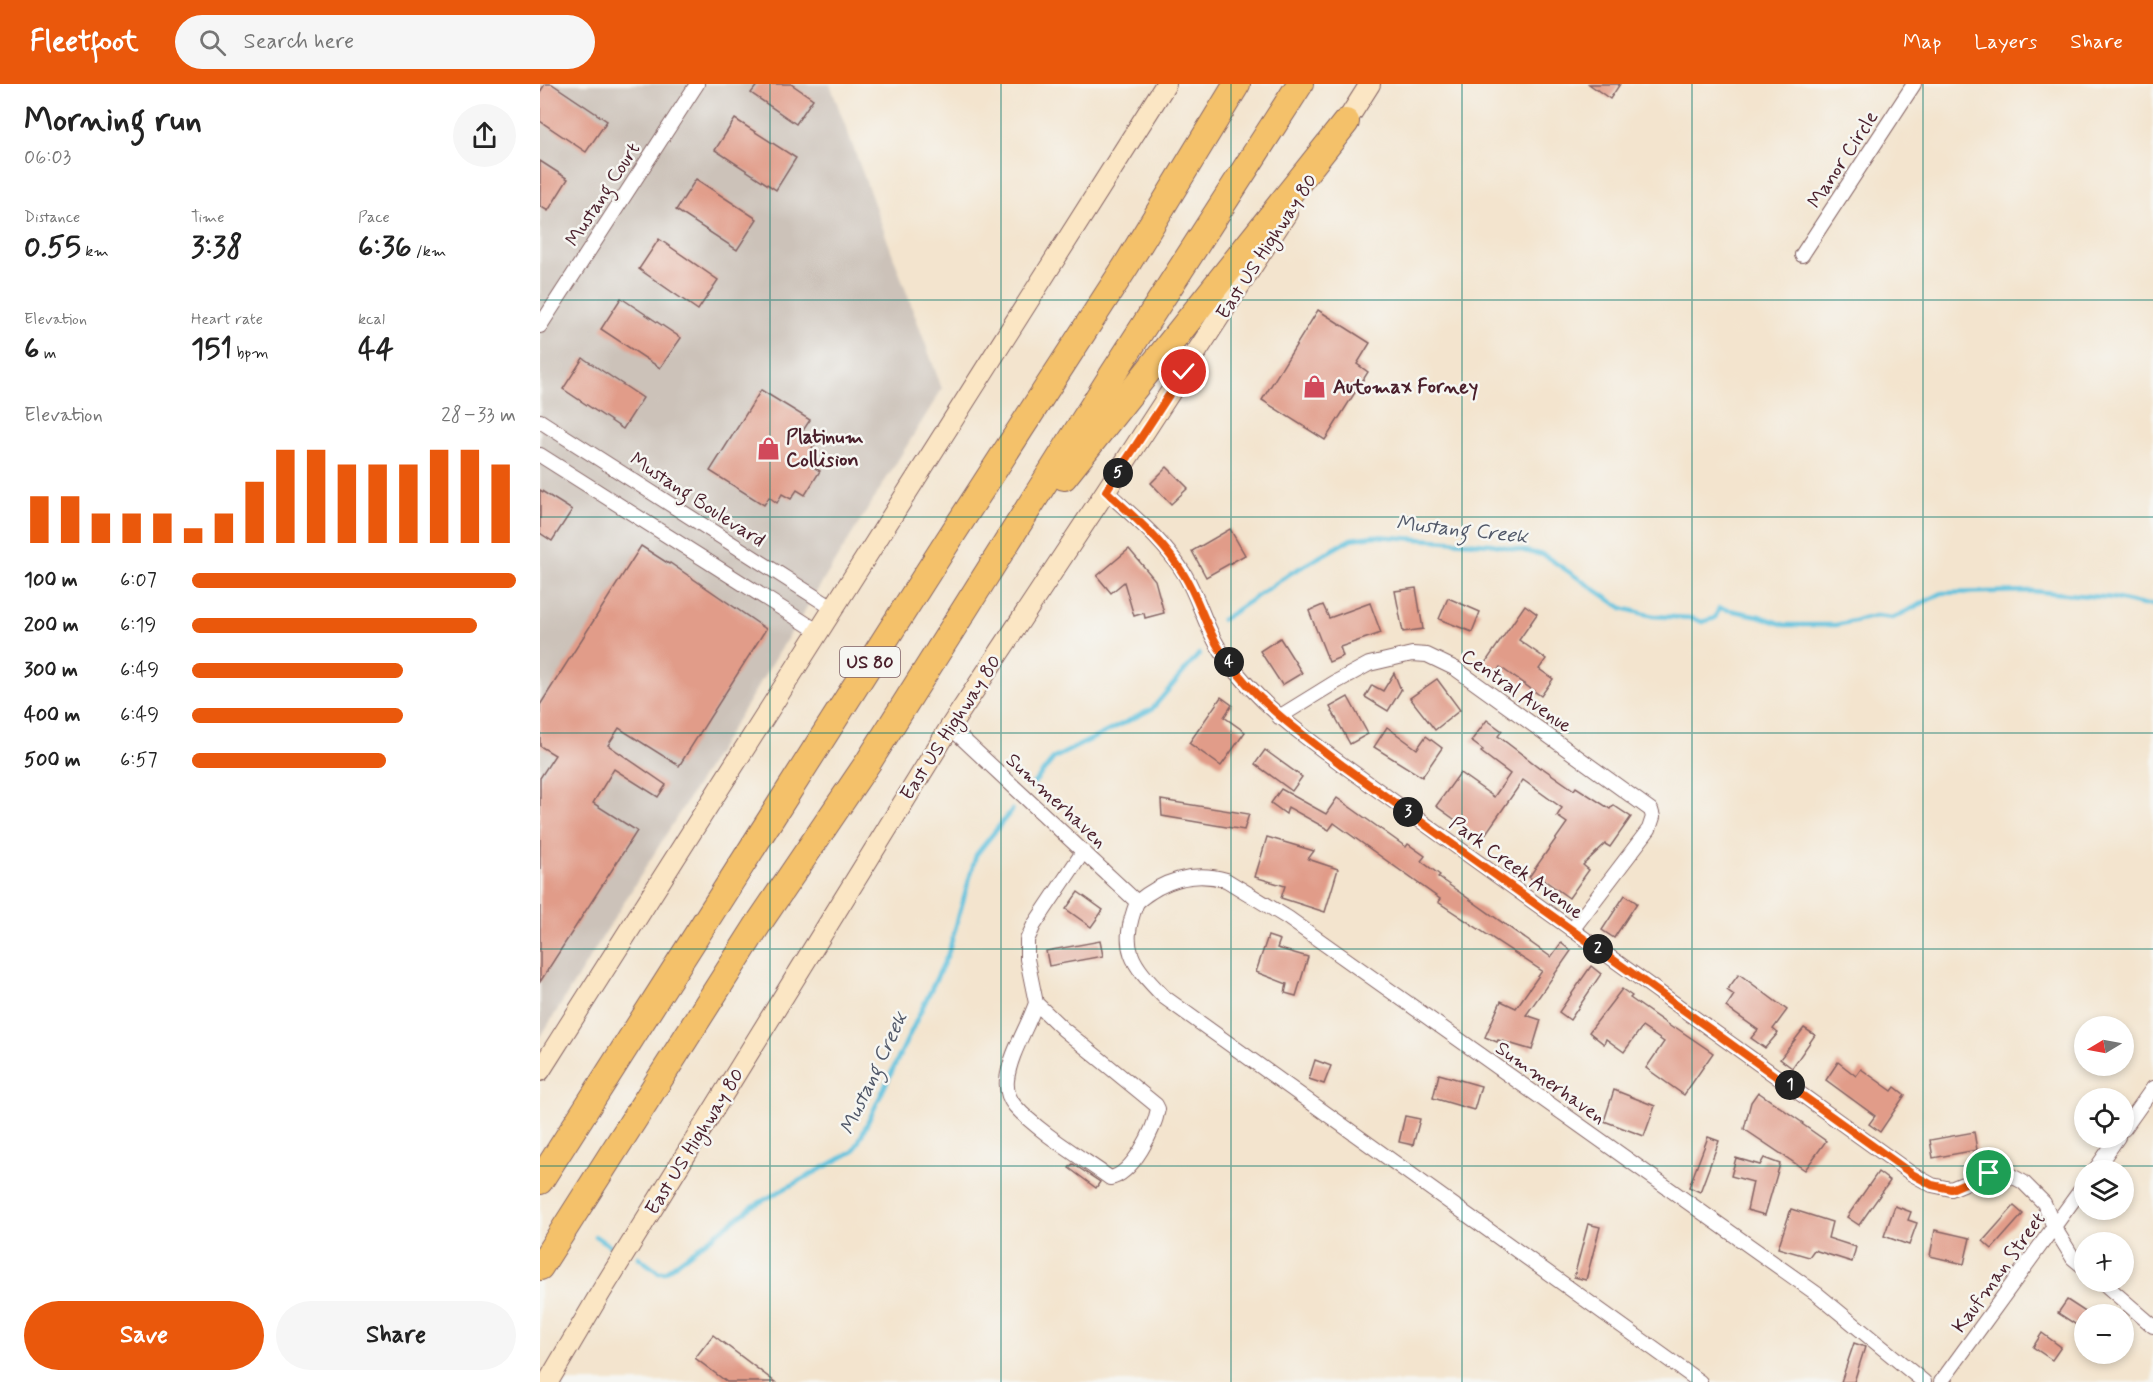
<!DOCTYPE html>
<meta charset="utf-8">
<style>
body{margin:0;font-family:Mynerve,sans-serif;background:#f6f6f6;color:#222;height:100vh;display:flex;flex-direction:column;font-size:22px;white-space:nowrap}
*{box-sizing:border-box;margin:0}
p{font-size:20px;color:#767676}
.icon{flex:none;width:33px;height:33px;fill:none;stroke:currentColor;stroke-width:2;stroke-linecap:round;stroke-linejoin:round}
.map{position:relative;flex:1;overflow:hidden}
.details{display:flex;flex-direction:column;background:#fff;width:540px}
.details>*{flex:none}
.needle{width:39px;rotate:260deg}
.fabs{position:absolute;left:1534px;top:932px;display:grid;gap:12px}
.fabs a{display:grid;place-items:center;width:60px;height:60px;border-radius:50%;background:#fff;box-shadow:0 3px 9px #0003;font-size:30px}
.pin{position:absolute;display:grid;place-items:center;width:51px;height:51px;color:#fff;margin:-26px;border:3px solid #fff;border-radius:50%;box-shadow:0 2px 6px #0007}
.km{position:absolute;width:30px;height:30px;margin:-15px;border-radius:50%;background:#222;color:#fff;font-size:16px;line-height:30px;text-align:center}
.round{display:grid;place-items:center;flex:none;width:63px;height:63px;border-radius:32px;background:#f6f6f6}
.summary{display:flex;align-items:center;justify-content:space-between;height:102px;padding:0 24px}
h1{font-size:33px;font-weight:700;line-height:45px}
.figures{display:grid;grid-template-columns:repeat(3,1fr);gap:9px;height:102px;padding:6px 24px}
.figures div{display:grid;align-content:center}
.figures b{font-size:30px;font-weight:700}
.figures small{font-size:16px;font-weight:400}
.figures p{font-size:16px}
.chart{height:168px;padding:12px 24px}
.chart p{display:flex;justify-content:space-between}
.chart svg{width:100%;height:108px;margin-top:6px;stroke:#ea580c;stroke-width:6}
.action{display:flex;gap:12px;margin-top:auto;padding:12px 24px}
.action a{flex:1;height:69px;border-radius:36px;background:#ea580c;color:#fff;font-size:24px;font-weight:700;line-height:69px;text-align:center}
.action a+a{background:#f6f6f6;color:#222}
ul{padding:0 24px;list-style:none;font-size:20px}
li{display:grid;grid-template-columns:96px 72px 1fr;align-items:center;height:45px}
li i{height:15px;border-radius:8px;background:#ea580c}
header{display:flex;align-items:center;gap:36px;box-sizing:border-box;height:84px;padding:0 30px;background:#ea580c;color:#fff}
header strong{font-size:28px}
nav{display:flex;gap:33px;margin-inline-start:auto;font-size:21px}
.search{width:420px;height:54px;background:#f6f6f6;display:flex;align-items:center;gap:15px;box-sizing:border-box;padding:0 21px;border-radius:33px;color:#767676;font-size:22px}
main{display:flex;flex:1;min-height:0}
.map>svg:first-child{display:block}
.industrial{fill:#ccc2b9}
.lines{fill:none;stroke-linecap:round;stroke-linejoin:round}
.stream{stroke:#5ec1dd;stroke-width:4.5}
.building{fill:#e19c89}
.minor-casing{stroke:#856464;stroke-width:16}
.secondary-casing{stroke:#856464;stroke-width:22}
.motorway-casing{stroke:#856464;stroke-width:28}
.minor{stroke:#fff;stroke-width:14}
.secondary{stroke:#fbe6c4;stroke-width:20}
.motorway{stroke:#f4c16b;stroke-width:26}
.route-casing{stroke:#fff;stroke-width:12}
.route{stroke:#ea580c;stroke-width:8}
.grid{fill:none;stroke:#0f766e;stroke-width:1.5;stroke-opacity:0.55}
.labels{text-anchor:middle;stroke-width:5;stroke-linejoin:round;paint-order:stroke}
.shield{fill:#f6f6f2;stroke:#7e6067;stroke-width:1.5}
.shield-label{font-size:18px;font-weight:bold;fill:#4a1f2b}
.street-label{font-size:20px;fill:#4a1f2b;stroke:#f6f6f2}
.poi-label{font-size:20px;font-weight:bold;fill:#4a1f2b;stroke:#f6f6f2;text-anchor:start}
.water-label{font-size:21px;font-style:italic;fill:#515869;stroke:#f6f6f2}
</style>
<header>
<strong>Fleetfoot</strong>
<div class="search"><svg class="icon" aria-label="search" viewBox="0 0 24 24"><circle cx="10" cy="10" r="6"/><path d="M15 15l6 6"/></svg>Search here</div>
<nav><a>Map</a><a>Layers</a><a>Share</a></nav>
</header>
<main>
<section class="details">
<div class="summary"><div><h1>Morning run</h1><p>06:03</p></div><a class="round"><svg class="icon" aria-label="share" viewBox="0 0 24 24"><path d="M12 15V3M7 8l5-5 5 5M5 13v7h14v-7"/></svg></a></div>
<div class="figures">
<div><p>Distance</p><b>0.55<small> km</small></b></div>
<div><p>Time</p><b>3:38</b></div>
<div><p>Pace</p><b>6:36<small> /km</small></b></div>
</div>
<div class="figures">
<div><p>Elevation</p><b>6<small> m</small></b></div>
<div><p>Heart rate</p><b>151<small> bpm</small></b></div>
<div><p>kcal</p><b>44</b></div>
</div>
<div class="chart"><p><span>Elevation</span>28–33 m</p>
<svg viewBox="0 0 160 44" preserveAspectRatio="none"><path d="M5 44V25M15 44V25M25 44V32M35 44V32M45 44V32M55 44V38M65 44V32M75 44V19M85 44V6M95 44V6M105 44V12M115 44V12M125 44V12M135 44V6M145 44V6M155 44V12"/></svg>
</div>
<ul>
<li><b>100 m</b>6:07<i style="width:100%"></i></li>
<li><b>200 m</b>6:19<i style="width:88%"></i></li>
<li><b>300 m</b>6:49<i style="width:65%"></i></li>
<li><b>400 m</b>6:49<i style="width:65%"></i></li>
<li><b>500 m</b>6:57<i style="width:60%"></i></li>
</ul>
<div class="action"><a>Save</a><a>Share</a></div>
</section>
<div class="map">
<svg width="1613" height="1298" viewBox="0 0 1613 1298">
<rect width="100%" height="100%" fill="#f6f6f2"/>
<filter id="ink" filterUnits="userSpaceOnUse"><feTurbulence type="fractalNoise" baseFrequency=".0167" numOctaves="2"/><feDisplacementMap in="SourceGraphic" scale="12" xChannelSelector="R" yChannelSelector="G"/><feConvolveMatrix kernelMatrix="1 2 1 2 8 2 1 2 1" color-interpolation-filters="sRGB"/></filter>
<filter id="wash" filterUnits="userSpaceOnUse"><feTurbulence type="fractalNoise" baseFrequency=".008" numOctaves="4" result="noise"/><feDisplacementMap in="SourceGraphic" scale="24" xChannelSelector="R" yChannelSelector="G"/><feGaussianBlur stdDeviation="1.35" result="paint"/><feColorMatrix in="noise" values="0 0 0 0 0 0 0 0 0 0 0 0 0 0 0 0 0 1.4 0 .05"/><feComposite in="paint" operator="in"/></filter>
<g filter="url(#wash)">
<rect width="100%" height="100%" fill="#f3e4ce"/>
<!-- industrial -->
<path class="industrial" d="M 0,0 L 290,0 L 402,305 L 0,954 Z"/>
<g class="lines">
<!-- stream -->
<g class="stream">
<path d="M 682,536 L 751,489 L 811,455 L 834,452 L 951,460 L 1004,471 L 1082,524 L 1113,532 L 1152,534 L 1162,538 L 1175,534 L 1179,524 L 1219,532 L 1245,541 L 1296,541 L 1336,532 L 1353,534 L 1402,509 L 1491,507 L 1573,514 L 1603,521 L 1613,521"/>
<path d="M 490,704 L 514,674 L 612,625 L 659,570"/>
<path d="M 55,1152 L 73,1164"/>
<path d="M 98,1173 L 118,1188 L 125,1188 L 213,1122 L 314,1067 L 408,870 L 436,771 L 472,726"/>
</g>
</g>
<g id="blocks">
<!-- building -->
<g class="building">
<path d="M 5,0 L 12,0 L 67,37 L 46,68 L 0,37 L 0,8 Z"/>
<path d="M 218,0 L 251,0 L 273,15 L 256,40 L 211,9 Z"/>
<path d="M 1049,0 L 1080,0 L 1070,15 Z"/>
<path d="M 195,35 L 256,74 L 236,106 L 175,66 Z"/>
<path d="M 0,77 L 28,95 L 8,127 L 0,122 Z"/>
<path d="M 156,95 L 217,135 L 197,166 L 136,126 Z"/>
<path d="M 119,155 L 178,196 L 158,226 L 99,185 Z"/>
<path d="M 81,214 L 141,254 L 120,284 L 61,245 Z"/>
<path d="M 778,226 L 830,259 L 817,280 L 828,288 L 785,356 L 722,316 Z"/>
<path d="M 43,274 L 103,314 L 83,345 L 23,305 Z"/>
<path d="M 221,306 L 270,336 L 260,351 L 275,360 L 269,368 L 277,374 L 272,382 L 280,387 L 265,411 L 257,406 L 251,415 L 242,410 L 237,419 L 229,413 L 224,421 L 170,387 Z"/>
<path d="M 627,383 L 648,404 L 631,420 L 611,399 Z"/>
<path d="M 0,406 L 32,426 L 12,457 L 0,449 Z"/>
<path d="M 690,445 L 705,471 L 666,493 L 652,467 Z"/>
<path d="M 101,462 L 129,480 L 130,479 L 226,545 L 139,682 L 79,644 L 68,661 L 126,701 L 118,713 L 74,685 L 53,719 L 97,747 L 0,898 L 0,694 L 15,671 L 0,662 L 0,621 Z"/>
<path d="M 589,465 L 615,496 L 624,529 L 605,534 L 604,529 L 594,532 L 584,498 L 571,509 L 557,492 Z"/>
<path d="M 876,504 L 883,545 L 863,548 L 855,507 Z"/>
<path d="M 908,514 L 940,528 L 932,548 L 899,535 Z"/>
<path d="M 830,519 L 841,549 L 800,563 L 803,572 L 789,578 L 769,527 L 783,521 L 789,534 Z"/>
<path d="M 985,521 L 997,530 L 979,556 L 1006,575 L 999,585 L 1013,595 L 1001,612 L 960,583 L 955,591 L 943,582 Z"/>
<path d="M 740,554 L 762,589 L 742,601 L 720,567 Z"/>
<path d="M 854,589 L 861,606 L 848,627 L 825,613 L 832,601 L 843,607 Z"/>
<path d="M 897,595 L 920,626 L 895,646 L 870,614 Z"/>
<path d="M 681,613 L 692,621 L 684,633 L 705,648 L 681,682 L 649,659 Z"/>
<path d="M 808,613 L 828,650 L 810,660 L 790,623 Z"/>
<path d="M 947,636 L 962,647 L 958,652 L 1000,684 L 1001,683 L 1034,706 L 1036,703 L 1070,725 L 1073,721 L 1091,733 L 1070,763 L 1065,760 L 1043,781 L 1049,786 L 1029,814 L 1004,796 L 1001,801 L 989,793 L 1027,739 L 1017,732 L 1022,724 L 983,696 L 942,755 L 896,722 L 920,689 L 954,713 L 970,690 L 941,668 L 943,666 L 931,657 Z"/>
<path d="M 847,643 L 877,665 L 886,652 L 902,664 L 882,693 L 834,663 Z"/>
<path d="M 725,666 L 762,693 L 752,707 L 715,680 Z"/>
<path d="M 741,705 L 786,730 L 797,714 L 866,763 L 868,760 L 885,772 L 881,777 L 900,791 L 898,793 L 1011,873 L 1021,859 L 1031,867 L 986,931 L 1001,936 L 992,966 L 958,956 L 957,958 L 945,953 L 961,917 L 976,924 L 1002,887 L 898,818 L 900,815 L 794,739 L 789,746 L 748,723 L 746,730 L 731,719 Z"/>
<path d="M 621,716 L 709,730 L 704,746 L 622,732 Z"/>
<path d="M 727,753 L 774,767 L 768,775 L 798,785 L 785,828 L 741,814 L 745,802 L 715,793 Z"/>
<path d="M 538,808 L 563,826 L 551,843 L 526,825 Z"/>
<path d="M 1085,811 L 1097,819 L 1074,854 L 1062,846 Z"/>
<path d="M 728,852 L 740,856 L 737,864 L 768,873 L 756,912 L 745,909 L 747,900 L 716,888 Z"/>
<path d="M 560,857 L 563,872 L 509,882 L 506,867 Z"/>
<path d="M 1051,882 L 1061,890 L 1030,936 L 1019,928 Z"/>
<path d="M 1199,890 L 1247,926 L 1233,945 L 1238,949 L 1225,964 L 1211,954 L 1218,946 L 1186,923 L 1194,911 L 1187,906 Z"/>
<path d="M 1082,905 L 1092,912 L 1090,914 L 1134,945 L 1135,943 L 1173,969 L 1144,1011 L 1106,984 L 1124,958 L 1102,943 L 1084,968 L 1066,955 L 1064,960 L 1049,948 Z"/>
<path d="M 1264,944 L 1275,951 L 1252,984 L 1240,975 Z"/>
<path d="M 775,976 L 791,982 L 784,1000 L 769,995 Z"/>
<path d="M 1298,978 L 1316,992 L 1321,985 L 1352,1007 L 1355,1003 L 1365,1011 L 1340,1048 L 1329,1040 L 1335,1032 L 1286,996 Z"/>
<path d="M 899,990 L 941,1002 L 934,1026 L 893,1014 Z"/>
<path d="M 1074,1006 L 1115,1022 L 1104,1052 L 1064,1037 Z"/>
<path d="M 1218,1008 L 1263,1039 L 1262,1040 L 1286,1057 L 1265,1086 L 1204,1045 L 1211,1018 Z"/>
<path d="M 865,1032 L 880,1035 L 873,1061 L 859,1058 Z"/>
<path d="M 1434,1048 L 1437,1066 L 1393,1074 L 1390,1056 Z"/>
<path d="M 1168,1053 L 1179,1057 L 1160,1108 L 1149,1103 Z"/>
<path d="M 1196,1074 L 1220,1081 L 1224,1074 L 1240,1080 L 1225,1131 L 1207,1126 L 1213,1098 L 1191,1092 Z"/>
<path d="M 533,1080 L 560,1098 L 556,1104 L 529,1084 Z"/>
<path d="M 1338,1088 L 1350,1097 L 1319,1141 L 1307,1133 Z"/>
<path d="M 1355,1122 L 1371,1128 L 1368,1136 L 1377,1139 L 1369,1161 L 1344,1152 Z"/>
<path d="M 1474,1122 L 1483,1130 L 1452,1165 L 1443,1157 Z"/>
<path d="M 1251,1125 L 1292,1138 L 1288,1154 L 1316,1163 L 1312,1178 L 1274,1166 L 1269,1173 L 1238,1164 Z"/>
<path d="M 1048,1140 L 1060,1143 L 1046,1196 L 1034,1193 Z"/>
<path d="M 1395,1146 L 1430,1154 L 1424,1180 L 1390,1172 Z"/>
<path d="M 1527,1216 L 1547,1229 L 1538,1242 L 1518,1229 Z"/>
<path d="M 1502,1249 L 1521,1263 L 1512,1276 L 1493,1263 Z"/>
<path d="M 173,1251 L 235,1298 L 187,1298 L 155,1274 Z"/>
<path d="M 1314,1259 L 1325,1263 L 1314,1298 L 1301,1298 Z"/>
</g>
</g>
</g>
<g filter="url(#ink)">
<use href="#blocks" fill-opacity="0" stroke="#856464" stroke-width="1.5"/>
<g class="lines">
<defs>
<g id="minor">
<path d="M 1262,171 L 1374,0"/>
<path d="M 0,242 L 157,0"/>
<path d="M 0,337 L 294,525"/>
<path d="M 0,371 L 279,548"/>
<path d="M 566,407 C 594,433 625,458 645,491 C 660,517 667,549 685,573 C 717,618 759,649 803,681 L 1372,1090 L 1392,1101 L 1411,1105 L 1455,1087 L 1468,1090 L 1483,1098 L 1504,1119 L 1514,1143 L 1533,1174 L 1545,1184"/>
<path d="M 739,633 L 794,599 L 829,580 L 872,570 L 887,571 L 916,585 L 1111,726 L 1113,733 L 1109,745 L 1032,846"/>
<path d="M 410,643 L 597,818 C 579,865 591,879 624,913 L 1160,1298"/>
<path d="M 597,818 C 622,797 653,786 686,796 L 748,834 L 1277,1210 L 1384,1298"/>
<path d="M 496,919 C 487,945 470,970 467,996 C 466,1006 469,1015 475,1022 C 497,1047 542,1074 570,1094 C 593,1090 614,1046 618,1025 L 616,1021 L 523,945 L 496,919 L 487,875 L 487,856 L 494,841 L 543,768"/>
<path d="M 1584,1045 L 1613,1004"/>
<path d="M 1555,1086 L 1578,1053"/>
<path d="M 1561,1197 L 1613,1242"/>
<path d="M 1401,1298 L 1545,1100"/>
</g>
<g id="secondary">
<path d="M 799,49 L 830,0"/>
<path d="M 0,987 L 626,0"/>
<path d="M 8,1298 L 61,1208 L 410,643 L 566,407 L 747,129"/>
</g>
<g id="motorway">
<path d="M 524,393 L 806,38"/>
<path d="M 0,1097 L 406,460 L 586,182 L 697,0"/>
<path d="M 0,1183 L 219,839 L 329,677 L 573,290 L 760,0"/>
</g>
</defs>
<!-- minor casing -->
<use href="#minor" class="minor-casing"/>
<!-- secondary casing -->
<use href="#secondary" class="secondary-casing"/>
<!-- motorway casing -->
<use href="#motorway" class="motorway-casing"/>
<!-- minor -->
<use href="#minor" class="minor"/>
<!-- secondary -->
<use href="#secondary" class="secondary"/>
<!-- motorway -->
<use href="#motorway" class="motorway"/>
</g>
</g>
<g class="lines" filter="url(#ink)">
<defs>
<path id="route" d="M 644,288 L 566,407 C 594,433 624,458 644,491 C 660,517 667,549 685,573 C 717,618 759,648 802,681 L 1372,1090 L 1392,1101 L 1411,1105 L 1449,1089"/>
</defs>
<!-- route casing -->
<use href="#route" class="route-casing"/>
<!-- route -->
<use href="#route" class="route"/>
</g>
<!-- grid -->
<path class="grid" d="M 230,0 L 230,1298M 461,0 L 461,1298M 691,0 L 691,1298M 922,0 L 922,1298M 1152,0 L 1152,1298M 1383,0 L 1383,1298M 0,216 L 1613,216M 0,433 L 1613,433M 0,649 L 1613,649M 0,865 L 1613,865M 0,1082 L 1613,1082"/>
<!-- icons -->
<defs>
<symbol id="shop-bare" viewBox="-9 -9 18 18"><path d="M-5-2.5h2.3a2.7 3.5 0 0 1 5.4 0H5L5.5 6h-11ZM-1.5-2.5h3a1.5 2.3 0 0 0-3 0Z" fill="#d1495b" stroke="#f6f6f2" stroke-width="2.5" paint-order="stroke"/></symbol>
</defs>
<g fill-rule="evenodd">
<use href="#shop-bare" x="758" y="286" width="33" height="33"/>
<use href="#shop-bare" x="212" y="348" width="33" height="33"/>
</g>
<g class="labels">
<!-- shield labels -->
<rect class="shield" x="300" y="563" width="60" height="30" rx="4.5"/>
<g class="shield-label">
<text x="330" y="584">US 80</text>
</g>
<!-- street labels -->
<g class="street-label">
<text transform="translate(1302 75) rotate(-57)" y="7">Manor Circle</text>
<text transform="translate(62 110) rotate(-57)" y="7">Mustang Court</text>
<text transform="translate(726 162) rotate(-57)" y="7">East US Highway 80</text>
<text transform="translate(158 415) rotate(33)" y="7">Mustang Boulevard</text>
<text transform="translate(977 606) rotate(35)" y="7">Central Avenue</text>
<text transform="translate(410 643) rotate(-57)" y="7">East US Highway 80</text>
<text transform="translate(517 716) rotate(43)" y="7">Summerhaven</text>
<text transform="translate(977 783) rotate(36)" y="7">Park Creek Avenue</text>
<text transform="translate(1011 998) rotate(35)" y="7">Summerhaven</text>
<text transform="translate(154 1057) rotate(-58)" y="7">East US Highway 80</text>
<text transform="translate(1458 1188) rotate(-54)" y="7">Kaufman Street</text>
</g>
<!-- poi labels -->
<g class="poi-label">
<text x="793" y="309">Automax Forney</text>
<text x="246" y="359">Platinum<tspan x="246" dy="23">Collision</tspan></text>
</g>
<!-- water labels -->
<g class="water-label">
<text transform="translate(922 445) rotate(6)" y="7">Mustang Creek</text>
<text transform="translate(333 989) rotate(-65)" y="7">Mustang Creek</text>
</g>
</g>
</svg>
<div class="fabs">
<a><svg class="needle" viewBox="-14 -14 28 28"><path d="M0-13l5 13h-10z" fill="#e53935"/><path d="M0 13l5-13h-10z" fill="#767676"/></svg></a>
<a><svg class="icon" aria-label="locate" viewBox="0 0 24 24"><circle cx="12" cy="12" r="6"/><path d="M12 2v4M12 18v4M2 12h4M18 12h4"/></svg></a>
<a><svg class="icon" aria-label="layers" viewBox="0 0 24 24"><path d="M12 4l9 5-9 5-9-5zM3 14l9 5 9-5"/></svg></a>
<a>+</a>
<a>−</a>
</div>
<div class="pin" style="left:1449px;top:1089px;background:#1e9e55"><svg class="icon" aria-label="arrive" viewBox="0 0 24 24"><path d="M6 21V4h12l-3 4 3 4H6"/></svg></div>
<div class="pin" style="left:644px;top:288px;background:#d93025"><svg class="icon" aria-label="check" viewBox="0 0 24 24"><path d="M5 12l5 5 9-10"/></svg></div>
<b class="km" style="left:1250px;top:1001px">1</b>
<b class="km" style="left:1058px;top:865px">2</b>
<b class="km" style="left:868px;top:728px">3</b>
<b class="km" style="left:689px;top:578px">4</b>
<b class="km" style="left:578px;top:389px">5</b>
</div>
</main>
